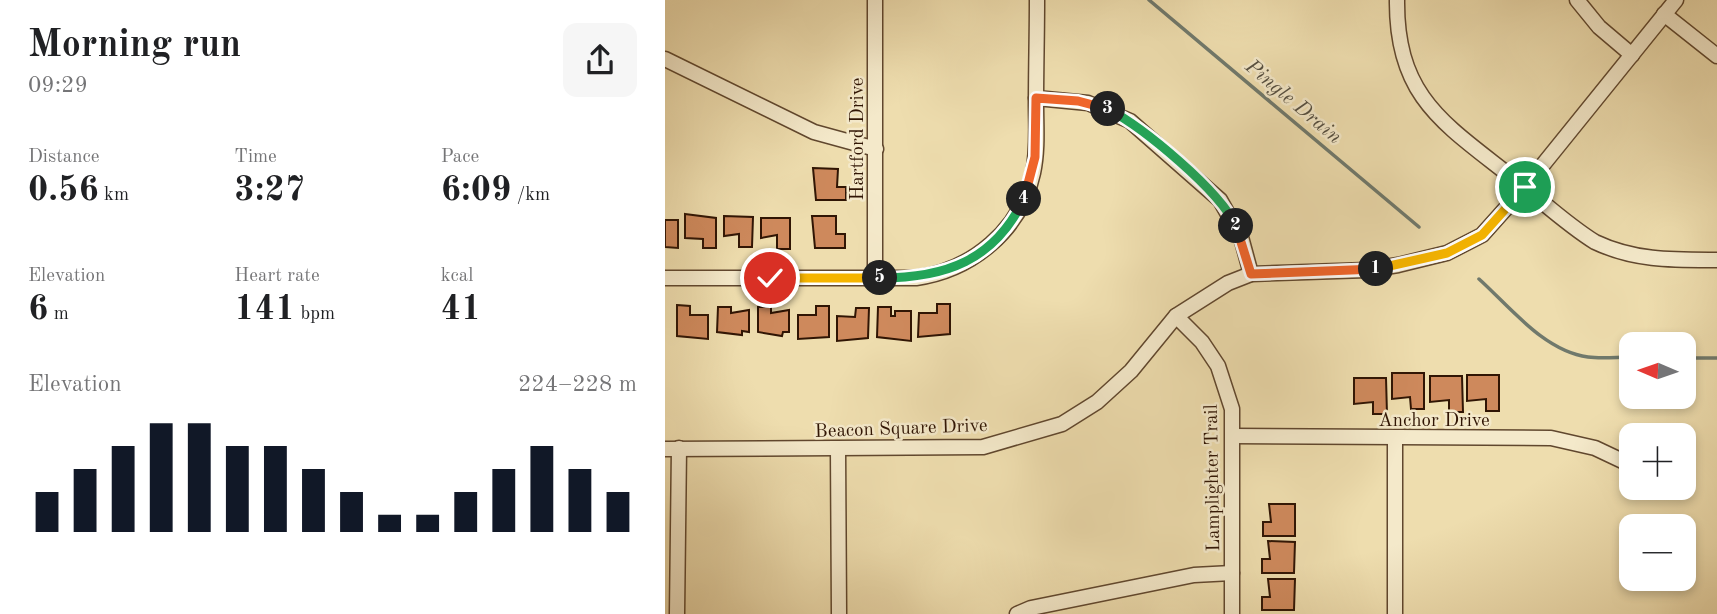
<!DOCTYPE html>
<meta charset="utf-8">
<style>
body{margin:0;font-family:"Old Standard TT",serif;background:#f6f6f6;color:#202124;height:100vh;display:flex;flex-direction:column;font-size:26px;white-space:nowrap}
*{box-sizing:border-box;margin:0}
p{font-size:23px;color:#757577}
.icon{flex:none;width:38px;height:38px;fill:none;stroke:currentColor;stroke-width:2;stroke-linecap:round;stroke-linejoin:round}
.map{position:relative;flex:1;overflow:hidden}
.details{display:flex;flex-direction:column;background:#fff;width:665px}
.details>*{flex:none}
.needle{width:46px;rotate:272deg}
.buttons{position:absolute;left:954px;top:332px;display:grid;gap:14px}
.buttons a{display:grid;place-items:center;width:77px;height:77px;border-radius:14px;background:#fff;box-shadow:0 4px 10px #0003;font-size:35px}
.pin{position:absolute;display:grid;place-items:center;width:60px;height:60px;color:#fff;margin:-30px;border:4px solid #fff;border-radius:50%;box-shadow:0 2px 7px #0007}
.km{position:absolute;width:35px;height:35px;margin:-18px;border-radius:50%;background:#222;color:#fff;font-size:19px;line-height:35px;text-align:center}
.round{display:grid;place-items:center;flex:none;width:74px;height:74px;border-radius:14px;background:#f6f6f6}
.overview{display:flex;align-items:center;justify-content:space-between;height:119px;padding:0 28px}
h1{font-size:38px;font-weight:800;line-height:52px}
.metrics{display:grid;grid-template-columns:repeat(3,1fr);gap:10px;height:119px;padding:7px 28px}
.metrics div{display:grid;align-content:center}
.metrics b{font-size:35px;font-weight:800}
.metrics small{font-size:19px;font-weight:400}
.metrics p{font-size:19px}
.chart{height:196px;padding:14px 28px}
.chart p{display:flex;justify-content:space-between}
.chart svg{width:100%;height:126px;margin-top:7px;stroke:#111827;stroke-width:6}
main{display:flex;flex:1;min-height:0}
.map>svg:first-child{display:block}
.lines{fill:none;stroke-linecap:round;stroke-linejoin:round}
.stream{stroke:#70796c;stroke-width:3.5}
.building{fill:#ce895c;stroke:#301504;stroke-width:2}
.minor-casing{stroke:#60472e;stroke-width:17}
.minor{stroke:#f4e9ca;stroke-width:14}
.split-1-casing{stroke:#fff;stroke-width:14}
.split-2-casing{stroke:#fff;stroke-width:14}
.split-3-casing{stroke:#fff;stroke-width:14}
.split-4-casing{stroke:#fff;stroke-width:14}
.split-5-casing{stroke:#fff;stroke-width:14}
.split-6-casing{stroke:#fff;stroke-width:14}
.split-1{stroke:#f5b400;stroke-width:9}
.split-2{stroke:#f0652b;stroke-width:9}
.split-3{stroke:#22a559;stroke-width:9}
.split-4{stroke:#f0652b;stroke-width:9}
.split-5{stroke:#22a559;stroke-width:9}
.split-6{stroke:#f5b400;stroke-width:9}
.labels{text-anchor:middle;stroke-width:5;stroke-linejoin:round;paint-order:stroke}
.street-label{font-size:19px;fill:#301504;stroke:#f4e9ca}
.water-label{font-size:21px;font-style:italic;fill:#554f41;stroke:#f4e9ca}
</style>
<main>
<section class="details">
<div class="overview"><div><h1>Morning run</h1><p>09:29</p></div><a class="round"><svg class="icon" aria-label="share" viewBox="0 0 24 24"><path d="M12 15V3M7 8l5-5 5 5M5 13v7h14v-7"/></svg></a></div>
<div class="metrics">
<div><p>Distance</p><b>0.56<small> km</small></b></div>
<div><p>Time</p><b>3:27</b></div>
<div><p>Pace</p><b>6:09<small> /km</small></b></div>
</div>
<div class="metrics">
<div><p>Elevation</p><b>6<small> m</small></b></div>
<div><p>Heart rate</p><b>141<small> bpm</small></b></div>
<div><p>kcal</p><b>41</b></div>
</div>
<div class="chart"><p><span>Elevation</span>224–228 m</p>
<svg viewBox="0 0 160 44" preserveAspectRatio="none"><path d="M5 44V30M15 44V22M25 44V14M35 44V6M45 44V6M55 44V14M65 44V14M75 44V22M85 44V30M95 44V38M105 44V38M115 44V30M125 44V22M135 44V14M145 44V22M155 44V30"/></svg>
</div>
</section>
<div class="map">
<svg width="1052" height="614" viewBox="0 0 1052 614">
<rect width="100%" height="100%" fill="#eeddae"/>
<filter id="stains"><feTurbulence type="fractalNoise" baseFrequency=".00286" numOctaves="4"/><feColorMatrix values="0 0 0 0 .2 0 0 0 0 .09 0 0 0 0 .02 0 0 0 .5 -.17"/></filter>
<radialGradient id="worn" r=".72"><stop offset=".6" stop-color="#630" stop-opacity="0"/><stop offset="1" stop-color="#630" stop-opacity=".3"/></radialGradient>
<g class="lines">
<!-- stream -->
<g class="stream">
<path d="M 484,0 L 754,227"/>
<path d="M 814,279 C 845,307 879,351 923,357 C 937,359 952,357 966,357"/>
<path d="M 1018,358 L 1052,358"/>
</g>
</g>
<!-- building -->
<g class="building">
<path d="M 148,168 L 173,169 L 172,187 L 181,187 L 181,200 L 151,200 Z"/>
<path d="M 20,214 L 51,218 L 51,248 L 38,248 L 38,239 L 20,238 Z"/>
<path d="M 59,216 L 88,217 L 87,247 L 74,247 L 74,234 L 59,236 Z"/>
<path d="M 147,216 L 171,216 L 171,234 L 180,234 L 180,248 L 150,248 Z"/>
<path d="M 96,218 L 125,218 L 125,249 L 112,249 L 112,235 L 96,238 Z"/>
<path d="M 0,220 L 13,220 L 13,248 L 0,247 Z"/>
<path d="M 272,304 L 285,304 L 285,334 L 253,337 L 254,313 L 272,313 Z"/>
<path d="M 12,305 L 25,306 L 25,315 L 43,315 L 43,339 L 12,336 Z"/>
<path d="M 151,306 L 164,306 L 164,337 L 133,339 L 133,315 L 151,315 Z"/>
<path d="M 53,307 L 66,307 L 66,313 L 84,310 L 84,332 L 77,331 L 77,335 L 52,332 Z"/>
<path d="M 93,307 L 106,307 L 106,313 L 124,310 L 124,332 L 118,332 L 117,336 L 93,332 Z"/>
<path d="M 213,307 L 226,307 L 226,316 L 230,316 L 230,311 L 246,311 L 246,341 L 212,337 Z"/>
<path d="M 191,308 L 204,308 L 203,338 L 172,341 L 172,316 L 190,317 Z"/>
<path d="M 727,373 L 759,373 L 759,409 L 746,409 L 745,397 L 727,399 Z"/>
<path d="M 802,375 L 834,375 L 834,411 L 821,411 L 821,399 L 802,401 Z"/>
<path d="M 765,376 L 797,376 L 798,412 L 784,412 L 784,400 L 765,402 Z"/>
<path d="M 689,378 L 721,378 L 722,414 L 708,414 L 708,402 L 689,404 Z"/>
<path d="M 604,504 L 630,504 L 630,536 L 598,536 L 598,522 L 606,522 Z"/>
<path d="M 603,541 L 630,542 L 629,573 L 597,573 L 597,559 L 605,559 Z"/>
<path d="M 603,579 L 630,579 L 629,610 L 597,610 L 597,597 L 605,597 Z"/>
</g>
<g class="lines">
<defs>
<g id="minor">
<path d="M 732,0 C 731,98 780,124 849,179 C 876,200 901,224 930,242 C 970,261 1009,260 1052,260"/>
<path d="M 912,0 L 934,27 L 967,55"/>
<path d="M 999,14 L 1052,56"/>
<path d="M 0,59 L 149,132 L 211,149"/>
<path d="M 371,98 L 423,103 L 465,121 L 555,200 L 576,237 L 586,274"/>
<path d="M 0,278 L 251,278 C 307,270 356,230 368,173 C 373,150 371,126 371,103 C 371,69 372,34 372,0"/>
<path d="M 210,278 L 210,0"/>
<path d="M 511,316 L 537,342 L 553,366 L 567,409 L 567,614"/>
<path d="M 568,436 L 886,438 L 930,448 L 966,465"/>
<path d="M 730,439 L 730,614"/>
<path d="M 0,449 L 318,447 L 397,424 L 432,402 L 466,371 L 511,316 L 563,283 L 586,274 L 702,270 L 733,265 L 782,253 L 817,235 L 860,187 L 1011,0"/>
<path d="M 173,449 L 174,614"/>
<path d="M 12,614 L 14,448"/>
<path d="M 352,614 L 366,608 L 529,575 L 567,573"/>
</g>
</defs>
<!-- minor casing -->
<use href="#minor" class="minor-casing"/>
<!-- minor -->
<use href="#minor" class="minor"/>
</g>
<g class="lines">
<defs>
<path id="split-1" d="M 711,269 L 782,253 L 817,235 L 860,187"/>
<path id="split-2" d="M 571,226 L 586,274 L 711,269"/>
<path id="split-3" d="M 443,109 C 479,128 554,190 571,226"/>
<path id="split-4" d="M 359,199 L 370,157 L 371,98 L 413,101 L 443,109"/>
<path id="split-5" d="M 215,278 C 280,278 329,261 359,199"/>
<path id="split-6" d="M 105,278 L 215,278"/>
</defs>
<!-- split-1 casing -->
<use href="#split-1" class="split-1-casing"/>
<!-- split-2 casing -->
<use href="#split-2" class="split-2-casing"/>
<!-- split-3 casing -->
<use href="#split-3" class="split-3-casing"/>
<!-- split-4 casing -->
<use href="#split-4" class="split-4-casing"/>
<!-- split-5 casing -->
<use href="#split-5" class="split-5-casing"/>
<!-- split-6 casing -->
<use href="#split-6" class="split-6-casing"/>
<!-- split-1 -->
<use href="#split-1" class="split-1"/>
<!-- split-2 -->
<use href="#split-2" class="split-2"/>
<!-- split-3 -->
<use href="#split-3" class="split-3"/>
<!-- split-4 -->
<use href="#split-4" class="split-4"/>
<!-- split-5 -->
<use href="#split-5" class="split-5"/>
<!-- split-6 -->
<use href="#split-6" class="split-6"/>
</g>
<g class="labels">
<!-- street labels -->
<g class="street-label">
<text transform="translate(191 139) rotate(-90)" y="7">Hartford Drive</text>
<text x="769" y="426">Anchor Drive</text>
<text transform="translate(236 427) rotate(-2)" y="7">Beacon Square Drive</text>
<text transform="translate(546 478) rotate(-91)" y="7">Lamplighter Trail</text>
</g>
<!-- water labels -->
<g class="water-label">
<text transform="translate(629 101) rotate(40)" y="7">Pingle Drain</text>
</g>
</g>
<rect width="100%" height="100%" filter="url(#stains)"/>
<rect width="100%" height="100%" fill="url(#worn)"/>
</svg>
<div class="buttons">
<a><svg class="needle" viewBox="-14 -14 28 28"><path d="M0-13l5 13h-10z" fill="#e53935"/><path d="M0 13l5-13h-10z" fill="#757577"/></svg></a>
<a>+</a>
<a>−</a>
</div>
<div class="pin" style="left:860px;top:187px;background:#1e9e55"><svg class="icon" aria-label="arrive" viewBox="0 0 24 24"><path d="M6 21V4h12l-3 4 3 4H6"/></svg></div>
<div class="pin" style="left:105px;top:278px;background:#d93025"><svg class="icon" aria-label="check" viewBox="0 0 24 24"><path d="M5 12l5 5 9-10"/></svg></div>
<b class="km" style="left:711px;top:269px">1</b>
<b class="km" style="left:571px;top:226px">2</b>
<b class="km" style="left:443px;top:109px">3</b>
<b class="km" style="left:359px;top:199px">4</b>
<b class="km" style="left:215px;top:278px">5</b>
</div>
</main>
